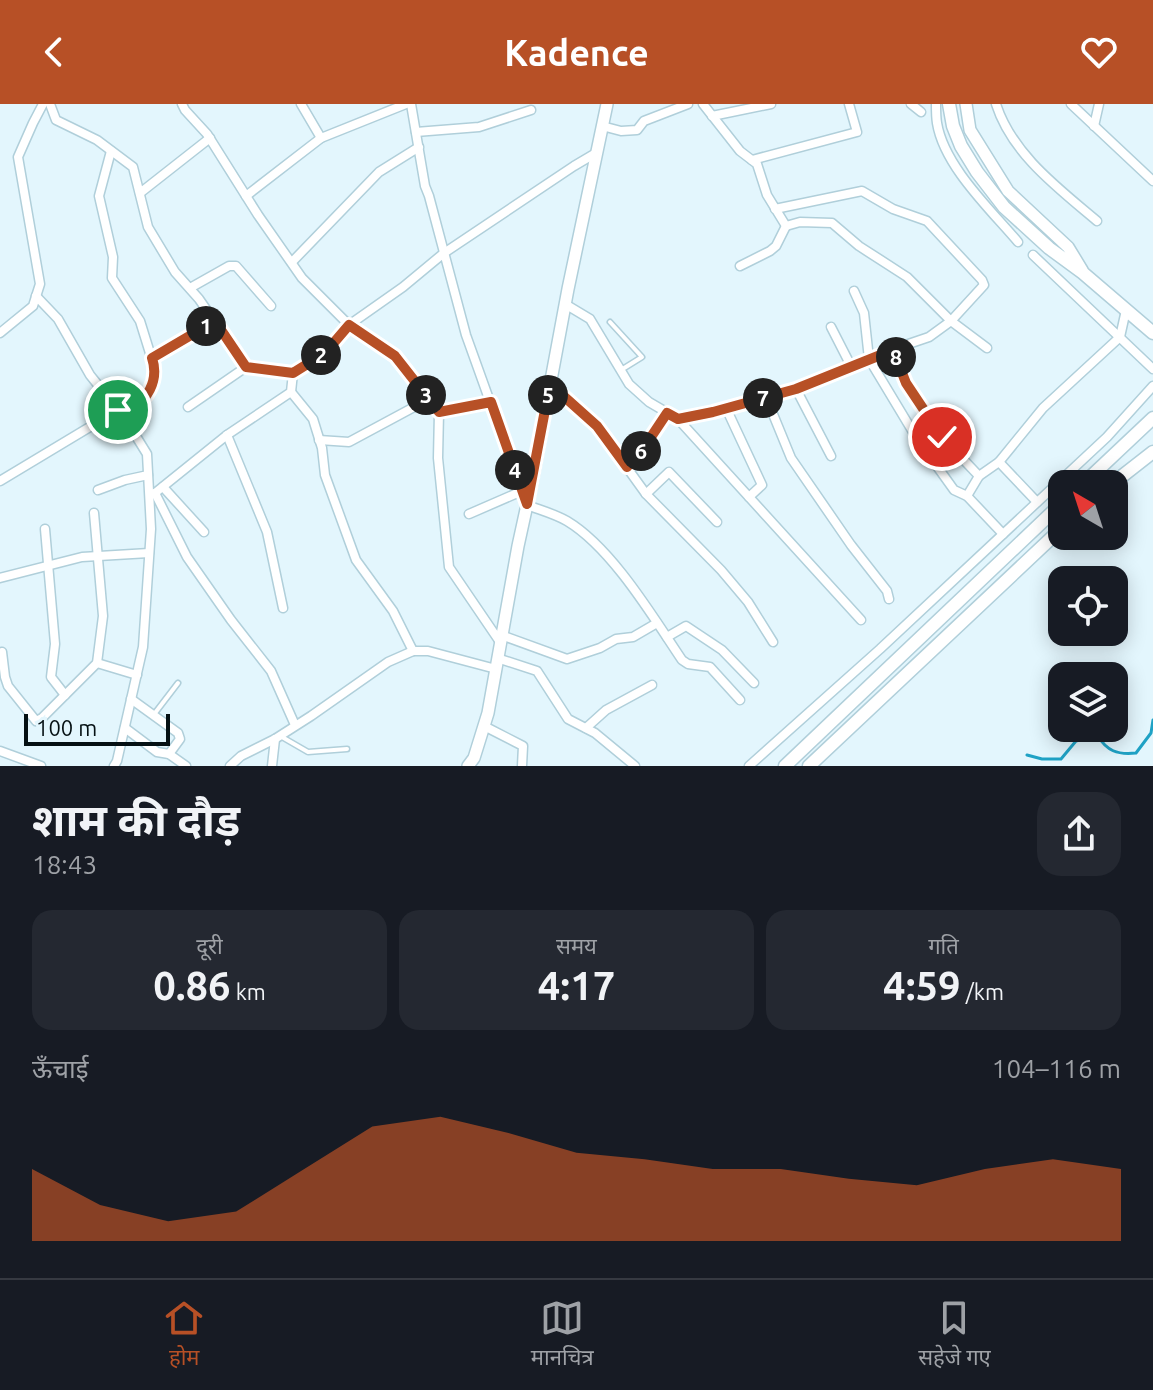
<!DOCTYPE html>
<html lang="hi">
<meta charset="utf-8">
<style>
body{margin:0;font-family:Ubuntu,"Noto Sans Devanagari",sans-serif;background:#242831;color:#f1f3f6;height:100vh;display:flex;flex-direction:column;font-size:30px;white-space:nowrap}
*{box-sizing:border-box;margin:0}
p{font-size:26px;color:#9ea1a6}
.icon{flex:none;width:44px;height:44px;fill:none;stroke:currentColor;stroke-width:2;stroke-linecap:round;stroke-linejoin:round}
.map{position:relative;height:662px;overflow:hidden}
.drawer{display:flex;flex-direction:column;background:#171b24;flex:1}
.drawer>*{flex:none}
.needle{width:52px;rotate:321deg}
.buttons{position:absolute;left:1048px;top:366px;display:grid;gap:16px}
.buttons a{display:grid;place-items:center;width:80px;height:80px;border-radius:16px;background:#171b24;box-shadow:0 4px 20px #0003;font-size:40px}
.scale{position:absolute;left:24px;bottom:20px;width:146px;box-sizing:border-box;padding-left:8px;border:4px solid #051013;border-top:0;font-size:22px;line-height:28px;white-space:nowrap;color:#051013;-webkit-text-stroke:6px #e3f6fd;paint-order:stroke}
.pin{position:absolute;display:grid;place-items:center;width:68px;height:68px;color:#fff;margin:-34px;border:4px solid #fff;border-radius:50%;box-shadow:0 2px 8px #0007}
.km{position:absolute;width:40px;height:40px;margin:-20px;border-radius:50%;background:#222;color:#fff;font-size:22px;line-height:40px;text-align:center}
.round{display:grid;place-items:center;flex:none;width:84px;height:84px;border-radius:24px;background:#242831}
.overview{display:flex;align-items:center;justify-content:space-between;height:136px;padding:0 32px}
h1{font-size:44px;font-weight:700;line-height:60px}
.metrics{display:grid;grid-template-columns:repeat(3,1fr);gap:12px;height:136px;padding:8px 32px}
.metrics div{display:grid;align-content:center;border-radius:20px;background:#242831;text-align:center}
.metrics b{font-size:40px;font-weight:700}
.metrics small{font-size:22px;font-weight:400}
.metrics p{font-size:22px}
.chart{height:224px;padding:16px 32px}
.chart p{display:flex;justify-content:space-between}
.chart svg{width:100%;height:144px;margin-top:8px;fill:#b75026;opacity:.7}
header{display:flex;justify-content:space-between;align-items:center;height:104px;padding:0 32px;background:#b75026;color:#fff;font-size:36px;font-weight:700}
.tabs{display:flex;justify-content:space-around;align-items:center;height:112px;border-top:2px solid #363941;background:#171b24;font-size:22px;color:#9ea1a6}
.tabs a{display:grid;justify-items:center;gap:4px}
.tabs .current{color:#b75026}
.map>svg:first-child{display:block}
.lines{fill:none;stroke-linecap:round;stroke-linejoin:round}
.stream{stroke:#1fa2c5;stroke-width:3}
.service-casing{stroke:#b0cfda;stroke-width:7}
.minor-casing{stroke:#b0cfda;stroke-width:11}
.secondary-casing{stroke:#b0cfda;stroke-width:14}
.primary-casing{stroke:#b0cfda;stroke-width:15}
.service{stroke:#fff;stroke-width:4}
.minor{stroke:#fff;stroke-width:8}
.secondary{stroke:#fff;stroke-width:11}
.primary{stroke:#fff;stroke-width:12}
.route-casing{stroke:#fff;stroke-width:16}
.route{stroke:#b75026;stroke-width:10}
</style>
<header><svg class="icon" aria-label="back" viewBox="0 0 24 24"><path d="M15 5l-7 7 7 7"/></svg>Kadence<svg class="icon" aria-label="heart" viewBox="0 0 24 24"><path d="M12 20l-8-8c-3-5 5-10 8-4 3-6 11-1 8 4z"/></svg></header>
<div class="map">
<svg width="1153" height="662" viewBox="0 0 1153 662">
<rect width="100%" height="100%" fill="#e3f6fd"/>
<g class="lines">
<!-- stream -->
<path class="stream" d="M 1027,651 L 1042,655 L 1061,655 L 1076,637 L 1097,631 C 1107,647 1117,651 1136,649 L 1151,629 L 1153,616"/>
<defs>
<g id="service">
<path d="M 610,218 L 642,253 L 621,266"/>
<path d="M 155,609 L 178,579"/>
<path d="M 282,633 L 308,648 L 347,645"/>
</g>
<g id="minor">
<path d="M 50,0 L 56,16 L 97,36 L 133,63 L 148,123 L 175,168 L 199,195 L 246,263 L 293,269"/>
<path d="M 182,0 L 185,6 L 207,30 L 258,111 L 302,174 L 349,221 L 395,252 L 439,308 L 438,354 L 449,463 L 500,538"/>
<path d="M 301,0 L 321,34"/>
<path d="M 411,0 L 425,82 L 429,92 L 466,231 L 526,398"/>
<path d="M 703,0 L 740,47 L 757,60 L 767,91 L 786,122 L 800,118 L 832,119 L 859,142 L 907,173 L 951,217 L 987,244"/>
<path d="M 911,0 L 921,8"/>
<path d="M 936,0 C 936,6 936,13 937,19 C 944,62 990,105 1018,138"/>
<path d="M 996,0 C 1012,50 1058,84 1097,117"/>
<path d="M 1071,0 L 1153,77"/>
<path d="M 712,12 L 771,0"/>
<path d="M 602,22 L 621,27 L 637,26 L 644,17 L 688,0"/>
<path d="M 1094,22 L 1099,0"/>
<path d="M 416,28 L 479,23 L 531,6"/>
<path d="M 111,47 L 99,92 L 113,153 L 112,174 L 140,217 L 154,262 L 150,288 L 126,316"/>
<path d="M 752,56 L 857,28 L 849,0"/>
<path d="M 140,89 L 210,34"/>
<path d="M 246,92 L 321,34 L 406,0"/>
<path d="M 1033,151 L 1153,265"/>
<path d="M 292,158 L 379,68 L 419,43"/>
<path d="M 740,162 L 770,147 L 776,142 L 786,122"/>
<path d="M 190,184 L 229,162 L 236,162 L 271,202"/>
<path d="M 854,187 L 864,209 L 869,255 L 916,333 L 954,386 L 967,392 L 1003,430"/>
<path d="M 36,192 L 58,215 L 90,271 L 126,316 L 147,350 L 151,425 L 143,543 L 117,657 L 114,662"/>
<path d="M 565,200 L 590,215 L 629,280 L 649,298 L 678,315 L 861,516"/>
<path d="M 831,223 L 851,262"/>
<path d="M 0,229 L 33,202 L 40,180 L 18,53 L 33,19 L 43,0"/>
<path d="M 893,246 L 906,279 L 942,333 L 979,372 L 967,392"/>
<path d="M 152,254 L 215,217"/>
<path d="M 550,280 L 597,322 L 646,390 L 721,466 L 748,498 L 773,538"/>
<path d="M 796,285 L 831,352"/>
<path d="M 291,288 L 313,315 L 322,344 L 325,371 L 356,456 L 393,507 L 413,547"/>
<path d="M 766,293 L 791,354 L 851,441 L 887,487 L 889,495"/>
<path d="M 188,303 L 246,263"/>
<path d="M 726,304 L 762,381 L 749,393"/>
<path d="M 439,308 L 491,298"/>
<path d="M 678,315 L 713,308 L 796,285 L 882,249 L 929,233 L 951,217 L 984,181 L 982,176 L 927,117 L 893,105 L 862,87 L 775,105"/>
<path d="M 227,331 L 267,428 L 283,504"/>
<path d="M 319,336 L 349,338 L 429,295"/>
<path d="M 999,358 L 1037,398"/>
<path d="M 627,363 L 645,342 L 667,309"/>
<path d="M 979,372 L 999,358 L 1043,304 L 1120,233 L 1126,206"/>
<path d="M 0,377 L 118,306"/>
<path d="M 163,383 L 204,428"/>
<path d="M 98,386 L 125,376 L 148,371"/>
<path d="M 155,389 L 227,331 L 291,288 L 293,269 L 325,249 L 349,221 L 403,183 L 444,149 L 574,62 L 596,49"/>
<path d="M 152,390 L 155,389 L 187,453 L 231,516 L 271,567 L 295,621"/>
<path d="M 646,390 L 669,368 L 717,418"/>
<path d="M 527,401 C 540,406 555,410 567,417 C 612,444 653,513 682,556 L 688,560 L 710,563 L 740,596"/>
<path d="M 469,410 L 522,387"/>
<path d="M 45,425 L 55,540 L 51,573 L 65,591"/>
<path d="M 0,474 L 82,453 L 149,449"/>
<path d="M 501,531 L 567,555 L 600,544 L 616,535 L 633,533 L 657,519"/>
<path d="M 667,533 L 686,522 L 722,546 L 754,579"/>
<path d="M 2,548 L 5,573 L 8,582 L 36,617 L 42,614 L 97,559 L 103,512 L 94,409"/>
<path d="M 497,554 L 537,567 L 568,615 L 595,629 L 635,662"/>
<path d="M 97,559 L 137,571"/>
<path d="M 131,595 L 178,629 L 180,635 L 169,650"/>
<path d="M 484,622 L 523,642 L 522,662"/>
<path d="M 125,624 L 157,648 L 169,650 L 186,662"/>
<path d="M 586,624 L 606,606 L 652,581"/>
<path d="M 0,647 L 41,662"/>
<path d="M 230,662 L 241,652 L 275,635 L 311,612 L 388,558 L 413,547 L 428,547 L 496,565"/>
<path d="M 272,662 L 275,635"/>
<path d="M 749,662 L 880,545 L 1107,333 L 1153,282"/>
</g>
<g id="secondary">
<path d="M 966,0 L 970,26 L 1008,87 L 1068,143 L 1082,166"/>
<path d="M 468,662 L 474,654 L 488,609 L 518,442 L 532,378 L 568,185 L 607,0"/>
</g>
<g id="primary">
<path d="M 949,0 L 953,22 L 961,42 L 977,68 L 1004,103 L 1049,144 L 1083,169 L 1153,229"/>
<path d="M 1083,380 L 1153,314"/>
<path d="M 1112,380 L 1153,348"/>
<path d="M 785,662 L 1062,399"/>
<path d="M 809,662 L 1062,424"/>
</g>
</defs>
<!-- service casing -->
<use href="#service" class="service-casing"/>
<!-- minor casing -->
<use href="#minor" class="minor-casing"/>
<!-- secondary casing -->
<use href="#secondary" class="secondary-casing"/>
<!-- primary casing -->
<use href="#primary" class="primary-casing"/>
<!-- service -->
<use href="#service" class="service"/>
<!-- minor -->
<use href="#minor" class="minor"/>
<!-- secondary -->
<use href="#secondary" class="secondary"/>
<!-- primary -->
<use href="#primary" class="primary"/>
</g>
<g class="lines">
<defs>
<path id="route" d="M 118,306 L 126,316 C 142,298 161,281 152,254 L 215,217 L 246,263 L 293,269 L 325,249 L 349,221 L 395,252 L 439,308 L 491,298 L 527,400 L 550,280 L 597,322 L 627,363 L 645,342 L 667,309 L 678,315 L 713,308 L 796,285 L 893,246 L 906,279 L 942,333"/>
</defs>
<!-- route casing -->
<use href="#route" class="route-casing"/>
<!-- route -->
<use href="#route" class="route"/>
</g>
</svg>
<div class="buttons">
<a><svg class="needle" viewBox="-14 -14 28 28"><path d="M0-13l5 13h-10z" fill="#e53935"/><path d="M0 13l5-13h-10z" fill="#9ea1a6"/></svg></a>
<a><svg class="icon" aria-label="locate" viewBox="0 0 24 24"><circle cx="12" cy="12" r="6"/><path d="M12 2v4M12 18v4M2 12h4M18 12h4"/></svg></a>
<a><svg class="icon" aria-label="layers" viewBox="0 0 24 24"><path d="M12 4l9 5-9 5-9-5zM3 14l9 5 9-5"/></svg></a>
</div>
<div class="scale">100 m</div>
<div class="pin" style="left:118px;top:306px;background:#1e9e55"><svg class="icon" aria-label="arrive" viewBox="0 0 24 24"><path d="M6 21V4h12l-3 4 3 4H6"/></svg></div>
<div class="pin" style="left:942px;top:333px;background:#d93025"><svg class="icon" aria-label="check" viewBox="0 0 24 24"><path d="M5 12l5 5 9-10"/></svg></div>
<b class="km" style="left:206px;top:222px">1</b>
<b class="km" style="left:321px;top:251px">2</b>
<b class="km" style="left:426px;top:291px">3</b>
<b class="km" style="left:515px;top:366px">4</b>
<b class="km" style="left:548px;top:291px">5</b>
<b class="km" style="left:641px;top:347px">6</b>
<b class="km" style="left:763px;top:294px">7</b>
<b class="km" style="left:896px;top:253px">8</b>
</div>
<section class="drawer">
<div class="overview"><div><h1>शाम की दौड़</h1><p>18:43</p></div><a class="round"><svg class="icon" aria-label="share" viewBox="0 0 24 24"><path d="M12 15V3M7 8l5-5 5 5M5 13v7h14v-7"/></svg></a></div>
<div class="metrics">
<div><p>दूरी</p><b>0.86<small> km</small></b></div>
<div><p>समय</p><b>4:17</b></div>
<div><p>गति</p><b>4:59<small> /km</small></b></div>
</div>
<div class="chart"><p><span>ऊँचाई</span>104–116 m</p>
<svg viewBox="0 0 160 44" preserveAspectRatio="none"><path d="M0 44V22L10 33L20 38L30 35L40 22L50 9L60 6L70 11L80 17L90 19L100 22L110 22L120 25L130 27L140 22L150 19L160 22V44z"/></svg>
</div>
</section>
<nav class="tabs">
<a class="current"><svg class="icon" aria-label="home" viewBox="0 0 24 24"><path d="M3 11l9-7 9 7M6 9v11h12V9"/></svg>होम</a>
<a><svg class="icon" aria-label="map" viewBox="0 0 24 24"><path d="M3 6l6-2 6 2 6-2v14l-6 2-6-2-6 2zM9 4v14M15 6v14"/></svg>मानचित्र</a>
<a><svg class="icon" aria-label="saved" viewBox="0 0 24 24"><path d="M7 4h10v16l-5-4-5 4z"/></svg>सहेजे गए</a>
</nav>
